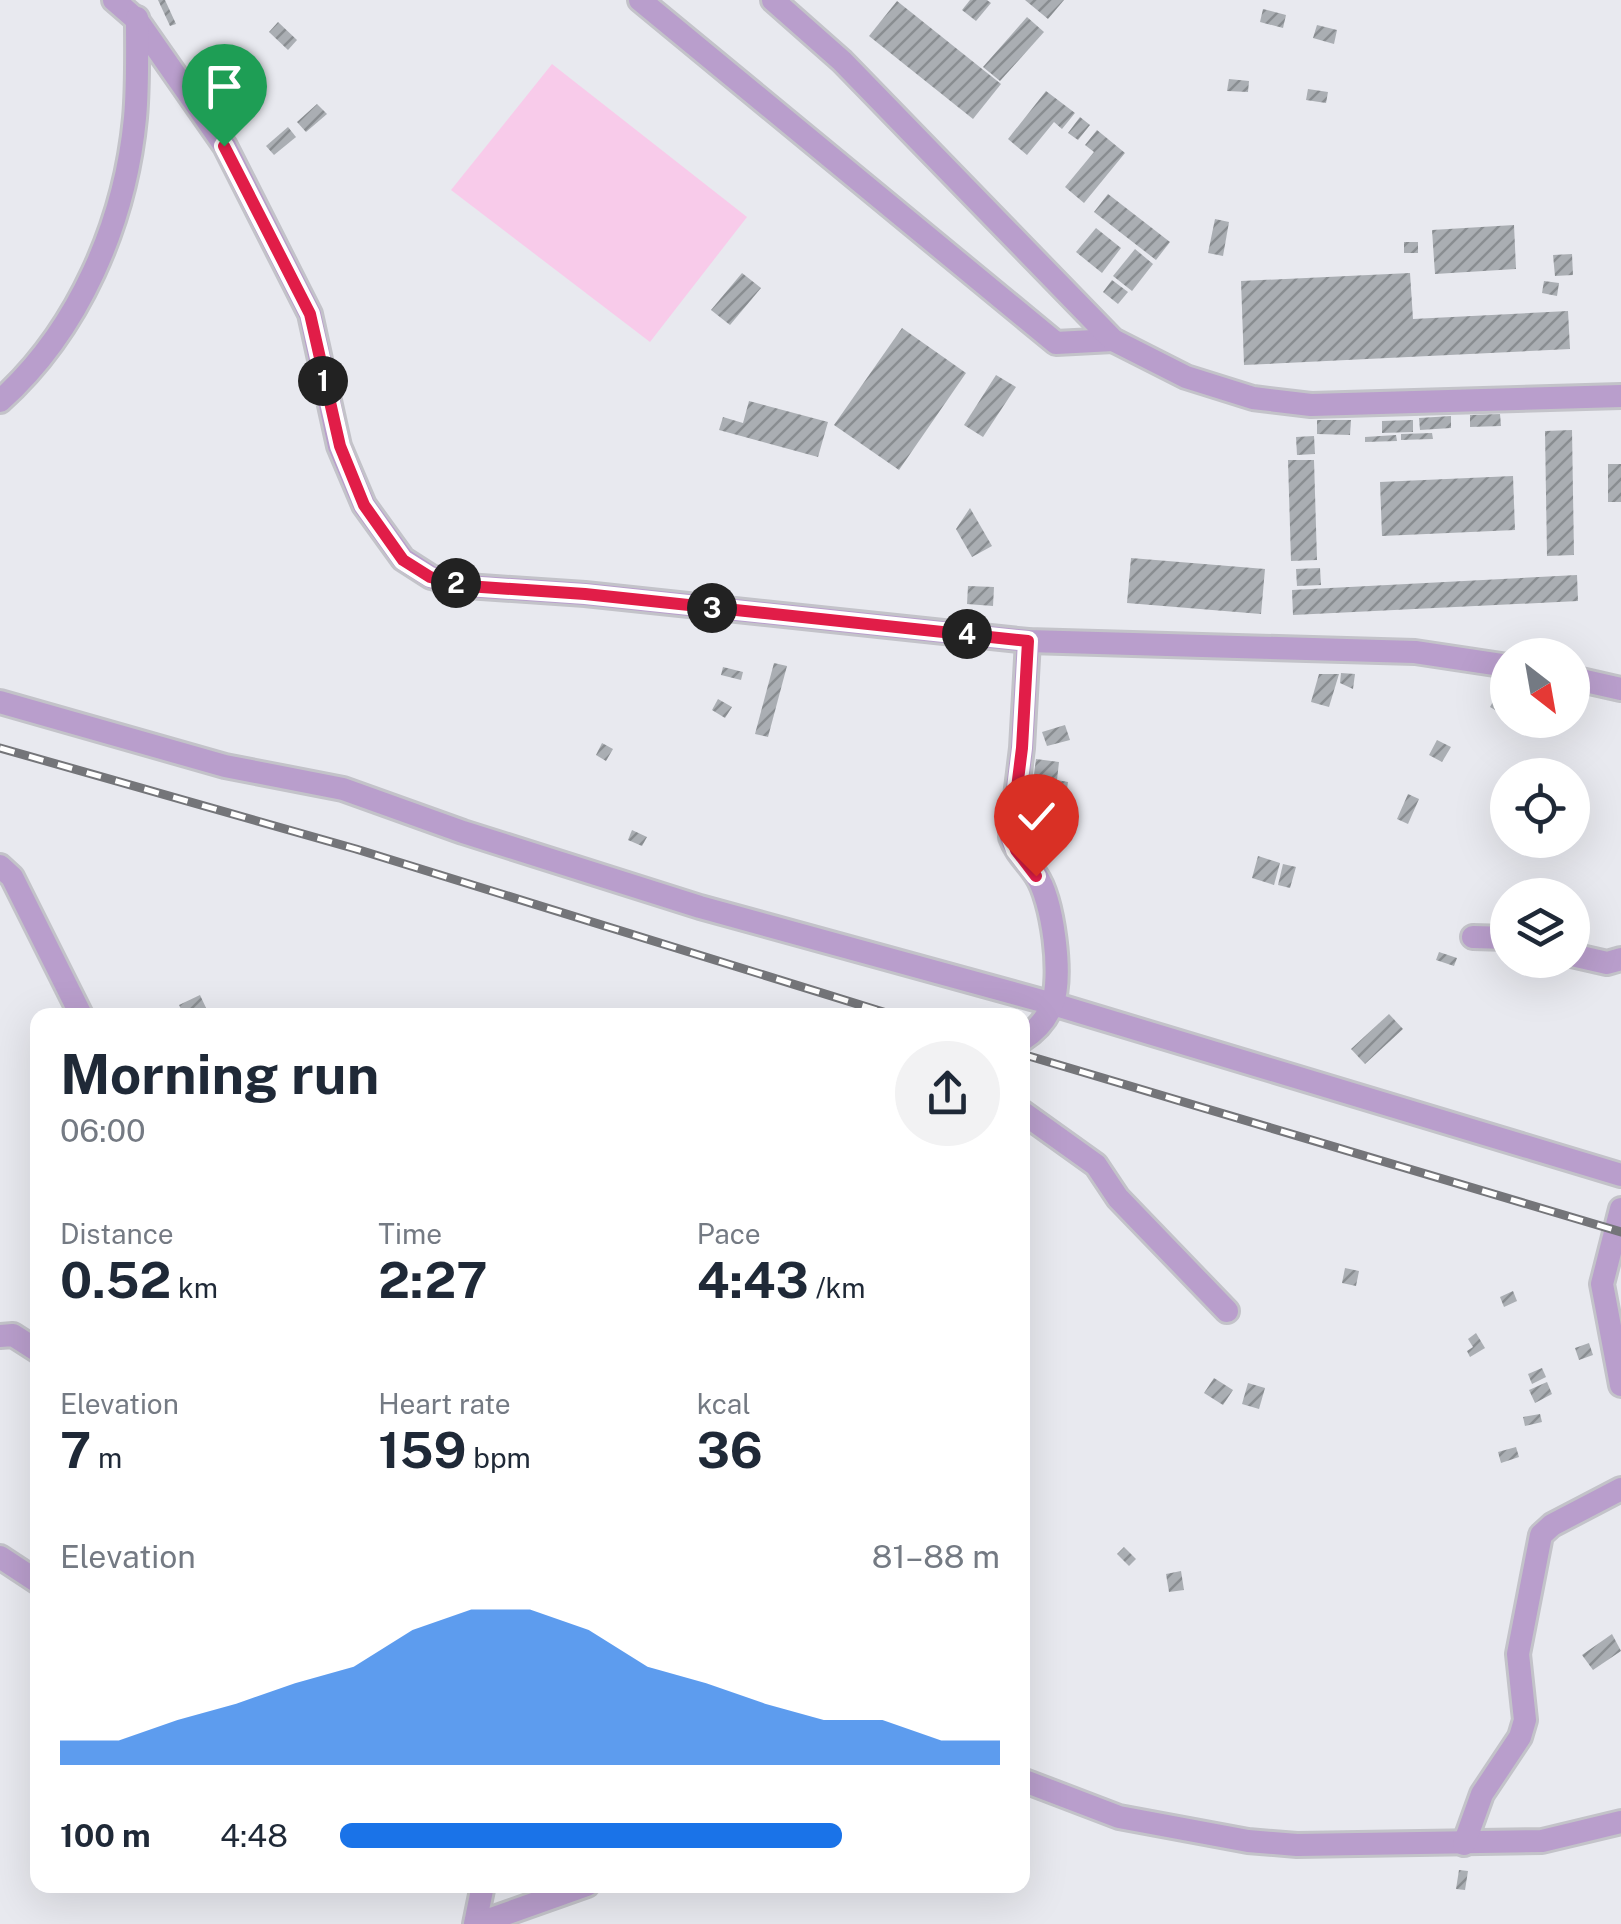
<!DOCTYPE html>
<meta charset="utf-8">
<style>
body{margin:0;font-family:"Public Sans",sans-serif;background:#f2f2f3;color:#1f2937;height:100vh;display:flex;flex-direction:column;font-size:38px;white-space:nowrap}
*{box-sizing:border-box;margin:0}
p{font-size:32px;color:#747a83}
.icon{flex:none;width:55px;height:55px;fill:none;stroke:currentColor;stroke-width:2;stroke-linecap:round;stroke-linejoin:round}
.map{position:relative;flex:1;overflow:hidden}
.drawer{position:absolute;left:30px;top:1008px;width:1000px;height:885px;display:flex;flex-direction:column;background:#fff;border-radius:20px;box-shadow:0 10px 40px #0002}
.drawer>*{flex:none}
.needle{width:65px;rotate:149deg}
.buttons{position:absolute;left:1490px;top:638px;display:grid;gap:20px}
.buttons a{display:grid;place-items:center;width:100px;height:100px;border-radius:50%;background:#fff;box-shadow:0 10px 40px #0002;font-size:50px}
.pin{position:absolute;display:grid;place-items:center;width:85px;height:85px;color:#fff;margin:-102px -42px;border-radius:50% 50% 50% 0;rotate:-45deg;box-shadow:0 0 10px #0007}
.pin .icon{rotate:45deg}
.km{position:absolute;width:50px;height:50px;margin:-25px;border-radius:50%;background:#222;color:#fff;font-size:28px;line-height:50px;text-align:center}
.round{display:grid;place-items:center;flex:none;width:105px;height:105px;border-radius:52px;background:#f2f2f3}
.head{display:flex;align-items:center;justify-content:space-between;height:170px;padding:0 30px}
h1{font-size:55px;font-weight:700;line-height:75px}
.stats{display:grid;grid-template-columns:repeat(3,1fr);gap:15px;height:170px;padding:10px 30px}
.stats div{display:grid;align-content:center}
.stats b{font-size:50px;font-weight:700}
.stats small{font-size:28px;font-weight:400}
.stats p{font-size:28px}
.chart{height:280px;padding:20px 30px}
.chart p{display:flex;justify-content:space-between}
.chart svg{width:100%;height:180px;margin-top:10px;fill:#1a73e8;opacity:.7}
ul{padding:0 30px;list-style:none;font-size:32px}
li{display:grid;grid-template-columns:160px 120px 1fr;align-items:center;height:75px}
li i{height:25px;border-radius:12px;background:#1a73e8}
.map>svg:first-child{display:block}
.green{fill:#f8cbea}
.building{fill:url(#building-hatch)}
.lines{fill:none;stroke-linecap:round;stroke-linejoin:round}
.minor-casing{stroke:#c3c3c9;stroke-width:28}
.minor{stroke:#b99ecc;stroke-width:22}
.rail-casing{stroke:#747579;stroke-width:9}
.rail{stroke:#fff;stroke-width:5;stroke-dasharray:15;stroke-linecap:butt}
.route-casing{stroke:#fff;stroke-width:20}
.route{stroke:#e11d48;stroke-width:12}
</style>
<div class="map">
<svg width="1621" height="1924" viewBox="0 0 1621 1924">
<defs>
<pattern id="building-hatch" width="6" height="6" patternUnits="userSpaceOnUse" patternTransform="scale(2.5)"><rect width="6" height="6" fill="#aaaeb3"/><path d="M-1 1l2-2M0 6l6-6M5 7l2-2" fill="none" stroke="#898d91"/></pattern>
</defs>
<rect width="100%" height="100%" fill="#e8e9ef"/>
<!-- green -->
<path class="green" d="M 552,64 L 747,217 L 650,342 L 451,190 Z"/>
<!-- building -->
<g class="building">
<path d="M 158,0 L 165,0 L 176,24 L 170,26 Z"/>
<path d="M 970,0 L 987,0 L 991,3 L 976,21 L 962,10 Z"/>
<path d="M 1025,0 L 1064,0 L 1048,19 Z"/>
<path d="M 897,1 L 1001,84 L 973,119 L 869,36 Z"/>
<path d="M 1263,9 L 1286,15 L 1283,28 L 1260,22 Z"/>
<path d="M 1027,17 L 1044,32 L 1000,81 L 983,67 Z"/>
<path d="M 278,22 L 297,40 L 288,50 L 269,32 Z"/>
<path d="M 1317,25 L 1337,30 L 1334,44 L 1313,38 Z"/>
<path d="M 208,54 L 218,68 L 209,74 L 199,60 Z"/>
<path d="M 1229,79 L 1249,81 L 1248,92 L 1227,91 Z"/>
<path d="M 1308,89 L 1328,92 L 1326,103 L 1306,100 Z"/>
<path d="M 1046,91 L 1075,113 L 1062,129 L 1054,122 L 1027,155 L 1008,139 Z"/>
<path d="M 317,104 L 327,114 L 306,132 L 297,122 Z"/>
<path d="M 1080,117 L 1090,125 L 1078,140 L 1068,133 Z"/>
<path d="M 288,127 L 296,137 L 274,155 L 266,146 Z"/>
<path d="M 1097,130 L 1125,153 L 1084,203 L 1065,187 L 1094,152 L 1085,145 Z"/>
<path d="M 1108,194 L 1170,242 L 1156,260 L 1094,212 Z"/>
<path d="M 1215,219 L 1229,222 L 1223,256 L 1208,253 Z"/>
<path d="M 1514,225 L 1516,269 L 1435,274 L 1432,230 Z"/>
<path d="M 1096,228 L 1121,248 L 1102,273 L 1076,252 Z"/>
<rect x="1404" y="242" width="14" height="11"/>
<path d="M 1135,249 L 1153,264 L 1132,291 L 1113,276 Z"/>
<path d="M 1572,254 L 1573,275 L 1555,276 L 1553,255 Z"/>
<path d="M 742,273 L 761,288 L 730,325 L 711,310 Z"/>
<path d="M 1410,273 L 1413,319 L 1568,311 L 1570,349 L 1244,365 L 1241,281 Z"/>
<path d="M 1112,280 L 1128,292 L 1118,304 L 1103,292 Z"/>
<path d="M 1544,281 L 1559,283 L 1557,296 L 1542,293 Z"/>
<path d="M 902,328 L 966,373 L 899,470 L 834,425 Z"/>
<path d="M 996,375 L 1016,387 L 983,437 L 964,425 Z"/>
<path d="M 749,401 L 828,422 L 818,457 L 719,430 L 723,417 L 743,423 Z"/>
<path d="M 1500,414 L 1501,426 L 1470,427 L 1470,415 Z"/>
<path d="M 1451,416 L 1451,428 L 1420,430 L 1419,418 Z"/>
<path d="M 1317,420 L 1351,420 L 1350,435 L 1317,434 Z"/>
<path d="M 1413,420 L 1413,432 L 1382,433 L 1382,421 Z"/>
<path d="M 1572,430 L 1574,555 L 1547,556 L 1545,431 Z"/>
<path d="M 1432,433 L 1433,439 L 1401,440 L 1401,434 Z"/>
<path d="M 1396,435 L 1397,441 L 1365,442 L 1365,437 Z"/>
<path d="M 1314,436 L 1315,454 L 1297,455 L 1296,437 Z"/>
<path d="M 1288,460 L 1314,460 L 1317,560 L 1291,561 Z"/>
<rect x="1608" y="464" width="13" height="38"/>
<path d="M 1513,476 L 1515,530 L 1382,536 L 1380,482 Z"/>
<path d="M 970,508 L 992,546 L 972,557 L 956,529 Z"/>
<path d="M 1131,558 L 1265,569 L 1261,614 L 1127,603 Z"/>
<path d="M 1320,568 L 1321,585 L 1297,586 L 1296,569 Z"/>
<path d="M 1577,575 L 1578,601 L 1293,615 L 1292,590 Z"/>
<path d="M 968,586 L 994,587 L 993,606 L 967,604 Z"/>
<path d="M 774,663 L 787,666 L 768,737 L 755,734 Z"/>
<path d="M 723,667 L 743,672 L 741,680 L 721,675 Z"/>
<path d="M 1341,673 L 1355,674 L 1353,689 L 1340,683 Z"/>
<path d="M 1319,674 L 1339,674 L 1329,707 L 1311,702 Z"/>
<path d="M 1499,691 L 1508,696 L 1504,715 L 1490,707 Z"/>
<path d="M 718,699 L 732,707 L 725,718 L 712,710 Z"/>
<path d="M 1065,725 L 1070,740 L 1047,746 L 1042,732 Z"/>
<path d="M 1437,740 L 1451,747 L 1442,762 L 1429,755 Z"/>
<path d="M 602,743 L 613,749 L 606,761 L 596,755 Z"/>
<path d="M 1036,759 L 1059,762 L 1057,780 L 1068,782 L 1065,802 L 1031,798 Z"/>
<path d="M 1408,794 L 1419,799 L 1408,824 L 1397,819 Z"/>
<path d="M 632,830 L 647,837 L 642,846 L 628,840 Z"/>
<path d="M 1258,856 L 1280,863 L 1274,885 L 1252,878 Z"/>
<path d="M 1283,864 L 1296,867 L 1290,888 L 1278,885 Z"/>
<path d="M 1439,952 L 1457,958 L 1454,966 L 1436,960 Z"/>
<path d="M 200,995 L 207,1010 L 196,1015 L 184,1015 L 179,1005 Z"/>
<path d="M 1389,1014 L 1403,1029 L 1365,1064 L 1351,1049 Z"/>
<path d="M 1345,1268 L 1359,1271 L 1356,1286 L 1342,1283 Z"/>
<path d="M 1513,1291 L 1517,1301 L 1504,1307 L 1500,1297 Z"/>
<path d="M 1476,1333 L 1485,1348 L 1470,1357 L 1467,1351 L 1473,1347 L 1468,1339 Z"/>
<path d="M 1589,1343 L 1593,1355 L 1579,1360 L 1575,1348 Z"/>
<path d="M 1542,1368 L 1546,1377 L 1532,1384 L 1528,1374 Z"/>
<path d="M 1214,1378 L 1233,1390 L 1223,1405 L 1204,1393 Z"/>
<path d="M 1547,1382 L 1552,1394 L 1535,1403 L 1529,1390 Z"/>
<path d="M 1248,1383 L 1265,1388 L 1259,1409 L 1242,1404 Z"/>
<path d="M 1540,1414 L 1542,1422 L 1525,1426 L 1523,1417 Z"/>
<path d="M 1516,1447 L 1519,1457 L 1501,1463 L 1498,1452 Z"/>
<path d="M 1124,1547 L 1136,1559 L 1129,1566 L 1117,1554 Z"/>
<path d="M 1181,1571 L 1184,1590 L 1169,1592 L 1166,1574 Z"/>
<path d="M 1612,1634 L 1621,1651 L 1593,1670 L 1582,1655 Z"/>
<path d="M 1459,1870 L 1468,1871 L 1465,1890 L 1456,1889 Z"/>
</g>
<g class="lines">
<defs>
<g id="minor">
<path d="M 114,0 L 137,20 L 225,146 L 310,314 L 339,446 L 364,505 L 403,559 L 431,577 L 467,586 L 585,594 L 1028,641 L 1415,652 L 1508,666"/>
<path d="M 640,0 L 1056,343 L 1113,340"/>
<path d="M 773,0 L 842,61 L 1113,340 L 1186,377 L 1253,398 L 1311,405 L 1621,396"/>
<path d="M 0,401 C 79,330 125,223 135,118 C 138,85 137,51 137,18"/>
<path d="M 1572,678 L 1621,689"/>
<path d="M 0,702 L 225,766 L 343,789 L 463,832 L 700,907 L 1053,1004 L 1621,1175"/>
<path d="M 0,866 L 12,877 L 81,1015"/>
<path d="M 1473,937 L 1508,938"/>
<path d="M 1572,955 L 1607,963 L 1621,959"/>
<path d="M 1022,1040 C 1036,1031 1046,1020 1052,1005 C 1063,977 1053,900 1036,875 C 1027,861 1017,854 1011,837 L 1022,748 L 1028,641"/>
<path d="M 1022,1112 L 1096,1165 L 1118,1198 L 1227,1311"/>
<path d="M 1621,1209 L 1602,1284 L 1621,1385"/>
<path d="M 0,1336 L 13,1335 L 38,1351"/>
<path d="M 0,1557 L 38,1582"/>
<path d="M 1022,1780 L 1119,1817 L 1248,1841 L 1297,1845 L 1542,1841 L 1621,1822"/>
<path d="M 1464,1844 L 1482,1794 L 1520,1737 L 1525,1720 L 1518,1654 L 1541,1535 L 1552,1525 L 1621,1489"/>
<path d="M 475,1924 L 483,1885"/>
<path d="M 477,1924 L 587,1885"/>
</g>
</defs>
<!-- minor casing -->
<use href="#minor" class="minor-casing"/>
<!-- minor -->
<use href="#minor" class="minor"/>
<defs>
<g id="rail">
<path d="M 0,748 L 356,849 L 893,1015"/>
<path d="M 1022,1054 L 1621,1232"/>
</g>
</defs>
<!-- rail casing -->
<use href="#rail" class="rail-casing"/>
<!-- rail -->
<use href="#rail" class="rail"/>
</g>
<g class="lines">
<defs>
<path id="route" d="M 224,146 L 310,314 L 340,446 L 364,505 L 403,560 L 430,577 L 467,586 L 585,594 L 1028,641 L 1022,748 L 1011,836 L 1016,850 L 1036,876"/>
</defs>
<!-- route casing -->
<use href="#route" class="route-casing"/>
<!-- route -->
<use href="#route" class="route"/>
</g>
</svg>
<div class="buttons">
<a><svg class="needle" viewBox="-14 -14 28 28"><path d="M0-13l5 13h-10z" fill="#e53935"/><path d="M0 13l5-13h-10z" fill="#747a83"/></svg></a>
<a><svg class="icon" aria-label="locate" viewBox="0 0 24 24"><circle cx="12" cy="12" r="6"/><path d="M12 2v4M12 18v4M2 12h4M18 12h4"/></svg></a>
<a><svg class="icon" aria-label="layers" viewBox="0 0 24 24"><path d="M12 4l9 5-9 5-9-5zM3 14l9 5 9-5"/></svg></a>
</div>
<div class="pin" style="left:224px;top:146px;background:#1e9e55"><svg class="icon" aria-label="arrive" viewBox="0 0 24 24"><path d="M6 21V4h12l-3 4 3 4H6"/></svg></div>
<div class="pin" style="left:1036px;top:876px;background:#d93025"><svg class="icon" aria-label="check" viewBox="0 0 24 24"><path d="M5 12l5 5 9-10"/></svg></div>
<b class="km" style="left:323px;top:381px">1</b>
<b class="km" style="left:456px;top:583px">2</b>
<b class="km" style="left:712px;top:608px">3</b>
<b class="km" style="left:967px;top:634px">4</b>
<section class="drawer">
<div class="head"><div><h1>Morning run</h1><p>06:00</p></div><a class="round"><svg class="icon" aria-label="share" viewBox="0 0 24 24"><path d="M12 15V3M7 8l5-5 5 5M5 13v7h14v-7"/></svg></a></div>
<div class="stats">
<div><p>Distance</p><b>0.52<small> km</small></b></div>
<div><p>Time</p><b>2:27</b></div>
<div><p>Pace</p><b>4:43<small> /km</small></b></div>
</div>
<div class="stats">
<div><p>Elevation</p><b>7<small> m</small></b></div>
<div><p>Heart rate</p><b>159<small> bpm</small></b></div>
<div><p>kcal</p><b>36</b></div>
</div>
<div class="chart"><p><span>Elevation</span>81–88 m</p>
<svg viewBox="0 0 160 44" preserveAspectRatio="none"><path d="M0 44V38L10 38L20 33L30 29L40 24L50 20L60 11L70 6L80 6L90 11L100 20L110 24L120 29L130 33L140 33L150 38L160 38V44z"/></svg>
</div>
<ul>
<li><b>100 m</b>4:48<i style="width:76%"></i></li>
</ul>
</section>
</div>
